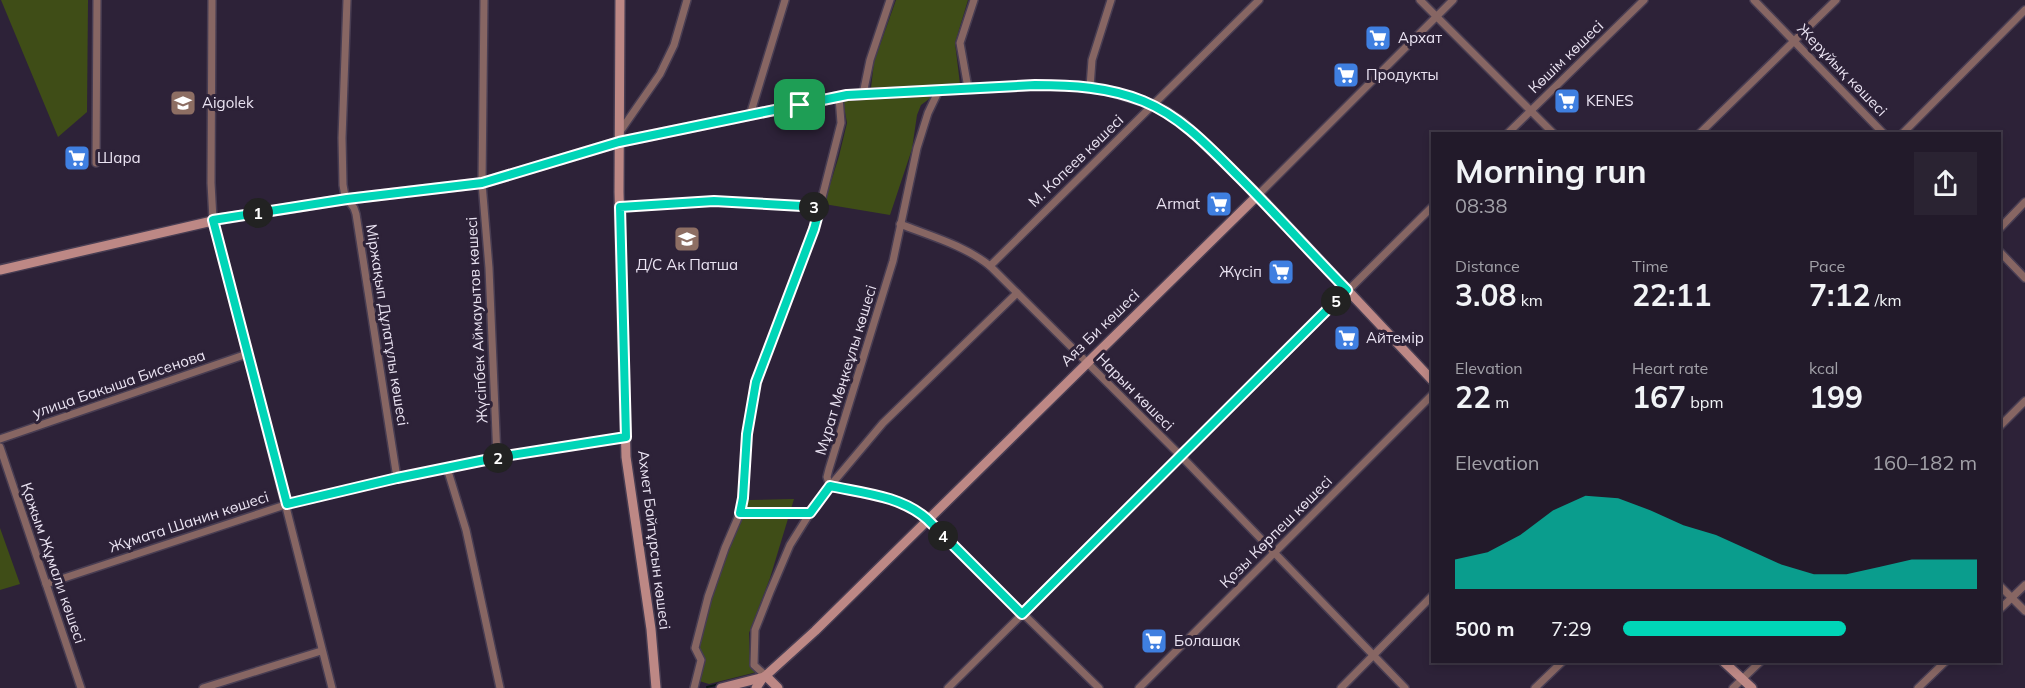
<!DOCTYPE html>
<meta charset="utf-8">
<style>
body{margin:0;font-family:Mulish,sans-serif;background:#2a2332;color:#f1f3f6;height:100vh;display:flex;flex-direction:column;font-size:22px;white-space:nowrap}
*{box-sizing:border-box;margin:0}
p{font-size:20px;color:#a2a1a8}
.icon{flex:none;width:33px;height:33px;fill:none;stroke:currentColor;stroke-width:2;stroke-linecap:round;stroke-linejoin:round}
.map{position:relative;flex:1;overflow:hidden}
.sheet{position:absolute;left:1431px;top:132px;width:570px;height:531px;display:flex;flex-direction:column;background:#221a2a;border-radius:0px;box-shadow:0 3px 9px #0003,0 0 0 2px #3f3847}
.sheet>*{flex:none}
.pin{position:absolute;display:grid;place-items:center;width:51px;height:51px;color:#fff;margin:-26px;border-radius:12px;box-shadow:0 3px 9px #0006}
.km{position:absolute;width:30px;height:30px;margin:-15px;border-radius:50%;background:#222;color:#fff;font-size:16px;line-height:30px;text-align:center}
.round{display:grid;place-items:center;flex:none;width:63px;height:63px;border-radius:0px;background:#2a2332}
.headline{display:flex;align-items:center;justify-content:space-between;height:102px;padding:0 24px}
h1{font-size:33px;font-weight:700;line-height:45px}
.metrics{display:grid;grid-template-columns:repeat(3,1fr);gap:9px;height:102px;padding:6px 24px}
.metrics div{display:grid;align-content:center}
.metrics b{font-size:30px;font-weight:700}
.metrics small{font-size:16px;font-weight:400}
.metrics p{font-size:16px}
.chart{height:168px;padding:12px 24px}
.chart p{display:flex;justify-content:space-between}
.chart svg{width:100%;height:108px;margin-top:6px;fill:#00d5b7;opacity:.7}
ul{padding:0 24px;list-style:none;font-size:20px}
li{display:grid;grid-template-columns:96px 72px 1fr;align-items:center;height:45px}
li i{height:15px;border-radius:8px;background:#00d5b7}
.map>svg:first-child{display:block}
.grass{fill:#3f4d17}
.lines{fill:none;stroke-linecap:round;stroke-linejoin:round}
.stream{stroke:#091616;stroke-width:2}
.street-casing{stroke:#483d52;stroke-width:10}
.secondary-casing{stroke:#483d52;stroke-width:12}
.street{stroke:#876663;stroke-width:7}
.secondary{stroke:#bd8885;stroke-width:9}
.route-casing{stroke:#fff;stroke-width:12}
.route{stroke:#00d5b7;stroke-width:8}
.labels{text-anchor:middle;stroke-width:6;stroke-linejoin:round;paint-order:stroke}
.poi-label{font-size:15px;fill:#ebe4f3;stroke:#2d2238;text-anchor:start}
.street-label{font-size:15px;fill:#ebe4f3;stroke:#2d2238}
</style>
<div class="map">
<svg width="2025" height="688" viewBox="0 0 2025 688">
<rect width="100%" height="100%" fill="#2d2238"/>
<!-- grass -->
<g class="grass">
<path d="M 1,0 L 88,0 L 87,112 L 58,137 Z"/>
<path d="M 896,0 L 968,0 L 955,43 L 960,84 L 871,88 L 874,62 Z"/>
<path d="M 933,96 L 921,105 L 917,115 L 912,149 L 890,215 L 824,204 L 839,156 L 847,123 L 843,101 Z"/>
<path d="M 794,499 L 770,578 L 749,633 L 750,665 L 757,672 L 709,684 L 696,680 L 701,660 L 695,648 L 708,597 L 740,513 L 749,500 Z"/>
<path d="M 0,528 L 20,584 L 0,590 Z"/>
</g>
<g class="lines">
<!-- stream -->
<path class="stream" d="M 707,687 L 720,684"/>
<defs>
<g id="street">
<path d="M 212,0 L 211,183 L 213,220 L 332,688"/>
<path d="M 347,0 L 342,138 L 343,185 L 345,196 L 354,208 L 356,214 L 397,478"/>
<path d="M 484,0 L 482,183 L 489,268 L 497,458"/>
<path d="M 1420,0 L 1554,134"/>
<path d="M 1754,0 L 1884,134"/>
<path d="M 1090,87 L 1092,60 L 1111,0"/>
<path d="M 968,88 L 960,43 L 974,0"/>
<path d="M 863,94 L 870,60 L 890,0"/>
<path d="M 750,115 L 785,0"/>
<path d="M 619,133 L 660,74 L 674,45 L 687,0"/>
<path d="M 1507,134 L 1644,0"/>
<path d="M 1699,134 L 1836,0"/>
<path d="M 1902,134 L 2025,10"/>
<path d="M 96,163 L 97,0"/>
<path d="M 1258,195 L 1453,0"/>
<path d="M 619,207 L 714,201 L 820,207"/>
<path d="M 900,224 C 930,236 964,245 990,266 L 1181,456 L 1405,688"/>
<path d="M 2000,228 L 2025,202"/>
<path d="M 2000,252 L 2025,278"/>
<path d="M 990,266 L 1259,0"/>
<path d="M 1017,293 L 883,423 L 830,486 L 897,501 L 921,514 L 1099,688"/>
<path d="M 2000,426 L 2025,401"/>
<path d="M 0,439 L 247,354"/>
<path d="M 0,447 L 81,688"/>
<path d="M 447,468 L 466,530 L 500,688"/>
<path d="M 740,513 L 810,513"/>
<path d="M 46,584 L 294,502 L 397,478 L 505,456 L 626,437"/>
<path d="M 2000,586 L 2025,611"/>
<path d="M 2000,609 L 2025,585"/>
<path d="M 766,676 L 754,665 L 755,630 L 770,592 L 790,545 L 810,513 L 830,486 L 827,477 L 829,469 L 893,261 L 917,148 L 928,113 L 939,90"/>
<path d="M 203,688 L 321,651"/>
<path d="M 694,688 L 701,660 L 695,648 L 708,597 L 725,548 L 740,513 L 743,498 L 747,434 L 756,382 L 814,229 L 841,123 L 839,97"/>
<path d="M 948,688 L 1432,207"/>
<path d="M 1139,688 L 1432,395"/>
<path d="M 1341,688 L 1432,596"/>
<path d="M 1535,688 L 1562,662"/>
<path d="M 1733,688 L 1760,662"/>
<path d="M 1918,688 L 1945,662"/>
</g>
<g id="secondary">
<path d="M 620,0 L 619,192 L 626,457 L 651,629 L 656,688"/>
<path d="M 0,270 L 221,219 L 347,199 L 482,183 L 619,142 L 847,95 L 1035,85 L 1078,86 L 1106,90 L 1142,101 L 1165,111 L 1183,123 L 1258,195 L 1432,380"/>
<path d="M 1724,662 L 1752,688"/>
<path d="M 766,676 L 778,688"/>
<path d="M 721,688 L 764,677"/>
<path d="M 756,688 L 762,679 L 815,631 L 1258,195"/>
</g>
</defs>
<!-- street casing -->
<use href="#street" class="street-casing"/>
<!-- secondary casing -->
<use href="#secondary" class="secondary-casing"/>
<!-- street -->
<use href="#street" class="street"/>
<!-- secondary -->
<use href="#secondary" class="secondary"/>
</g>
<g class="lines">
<defs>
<path id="route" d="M 1035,85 C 1072,85 1108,87 1143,101 C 1182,117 1210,148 1239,177 C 1276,214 1311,253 1347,290 L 1022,614 L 927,519 C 901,496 863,493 830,486 L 810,513 L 740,513 L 743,498 L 747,434 L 756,382 L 814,229 L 820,207 L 714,201 L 620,207 L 626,437 L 505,456 L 397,478 L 287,504 L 213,220 L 347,199 L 482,183 L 619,142 L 847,95 Z"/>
</defs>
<!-- route casing -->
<use href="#route" class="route-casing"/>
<!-- route -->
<use href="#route" class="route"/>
</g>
<!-- icons -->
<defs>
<symbol id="supermarket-square" viewBox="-11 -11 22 22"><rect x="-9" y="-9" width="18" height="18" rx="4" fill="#3f7fe0" stroke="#2d2238"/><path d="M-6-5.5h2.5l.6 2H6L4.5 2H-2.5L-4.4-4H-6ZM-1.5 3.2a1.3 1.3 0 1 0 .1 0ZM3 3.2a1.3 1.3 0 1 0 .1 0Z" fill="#fff"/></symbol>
<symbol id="school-square" viewBox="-11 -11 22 22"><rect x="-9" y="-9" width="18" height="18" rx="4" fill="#8d6e63" stroke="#2d2238"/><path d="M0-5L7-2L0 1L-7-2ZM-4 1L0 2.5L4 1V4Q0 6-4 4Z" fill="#fff"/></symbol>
</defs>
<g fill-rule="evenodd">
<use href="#supermarket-square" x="1363" y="23" width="30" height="30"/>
<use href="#supermarket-square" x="1331" y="60" width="30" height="30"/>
<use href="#supermarket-square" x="1552" y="86" width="30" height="30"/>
<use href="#school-square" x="168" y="88" width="30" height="30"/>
<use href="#supermarket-square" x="62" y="143" width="30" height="30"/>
<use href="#supermarket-square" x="1204" y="189" width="30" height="30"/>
<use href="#school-square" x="672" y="224" width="30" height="30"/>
<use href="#supermarket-square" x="1266" y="257" width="30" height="30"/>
<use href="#supermarket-square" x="1332" y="323" width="30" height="30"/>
<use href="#supermarket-square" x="1139" y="626" width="30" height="30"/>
</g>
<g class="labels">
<!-- poi labels -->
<g class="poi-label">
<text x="1398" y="43">Архат</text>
<text x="1366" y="80">Продукты</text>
<text x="1586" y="106">KENES</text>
<text x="202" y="108">Aigolek</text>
<text x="97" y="163">Шара</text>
<text x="1200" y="209" text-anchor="end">Armat</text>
<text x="687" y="270" text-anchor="middle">Д/С Ак Патша</text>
<text x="1262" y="277" text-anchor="end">Жүсіп</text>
<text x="1366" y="343">Айтемір</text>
<text x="1174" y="646">Болашак</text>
</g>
<!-- street labels -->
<g class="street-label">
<text transform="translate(1566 57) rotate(-44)" y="5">Көшім көшесі</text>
<text transform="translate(1842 70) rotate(46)" y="5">Жерұйық көшесі</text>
<text transform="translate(1076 161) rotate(-44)" y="5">М. Копеев көшесі</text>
<text transform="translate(477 320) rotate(-93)" y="5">Жүсіпбек Аймауытов көшесі</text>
<text transform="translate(387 325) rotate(81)" y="5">Міржақып Дұлатұлы көшесі</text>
<text transform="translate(1100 328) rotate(-44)" y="5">Аяз Би көшесі</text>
<text transform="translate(846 370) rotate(-73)" y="5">Мұрат Мөңкеұлы көшесі</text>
<text transform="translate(119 384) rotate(-19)" y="5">улица Бакыша Бисенова</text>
<text transform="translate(1135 392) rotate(45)" y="5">Нарын көшесі</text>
<text transform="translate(189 522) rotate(-18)" y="5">Жұмата Шанин көшесі</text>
<text transform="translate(1276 532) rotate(-45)" y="5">Қозы Көрпеш көшесі</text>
<text transform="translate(654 540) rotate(83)" y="5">Ахмет Байтұрсын көшесі</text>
<text transform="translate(53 563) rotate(71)" y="5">Қажым Жұмали көшесі</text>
</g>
</g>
</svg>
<div class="pin" style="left:800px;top:105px;background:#1e9e55"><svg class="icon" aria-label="arrive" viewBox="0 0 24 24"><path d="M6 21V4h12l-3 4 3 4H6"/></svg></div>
<b class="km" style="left:258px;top:213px">1</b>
<b class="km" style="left:498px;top:458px">2</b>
<b class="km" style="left:814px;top:207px">3</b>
<b class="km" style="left:943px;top:536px">4</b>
<b class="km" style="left:1336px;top:301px">5</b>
<section class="sheet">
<div class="headline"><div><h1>Morning run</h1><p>08:38</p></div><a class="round"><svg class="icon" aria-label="share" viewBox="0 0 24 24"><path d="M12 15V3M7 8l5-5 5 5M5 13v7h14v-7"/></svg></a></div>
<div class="metrics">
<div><p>Distance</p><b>3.08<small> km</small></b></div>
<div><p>Time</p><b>22:11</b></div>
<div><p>Pace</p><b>7:12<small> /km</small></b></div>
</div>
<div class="metrics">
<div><p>Elevation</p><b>22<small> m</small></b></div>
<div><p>Heart rate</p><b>167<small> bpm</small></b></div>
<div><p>kcal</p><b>199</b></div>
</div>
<div class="chart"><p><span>Elevation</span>160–182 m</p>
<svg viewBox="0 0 160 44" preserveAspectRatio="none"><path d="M0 44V32L10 29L20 22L30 12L40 6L50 7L60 12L70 18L80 22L90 28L100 34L110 38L120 38L130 35L140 32L150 32L160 32V44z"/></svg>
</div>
<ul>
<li><b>500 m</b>7:29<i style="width:63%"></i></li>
</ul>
</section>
</div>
